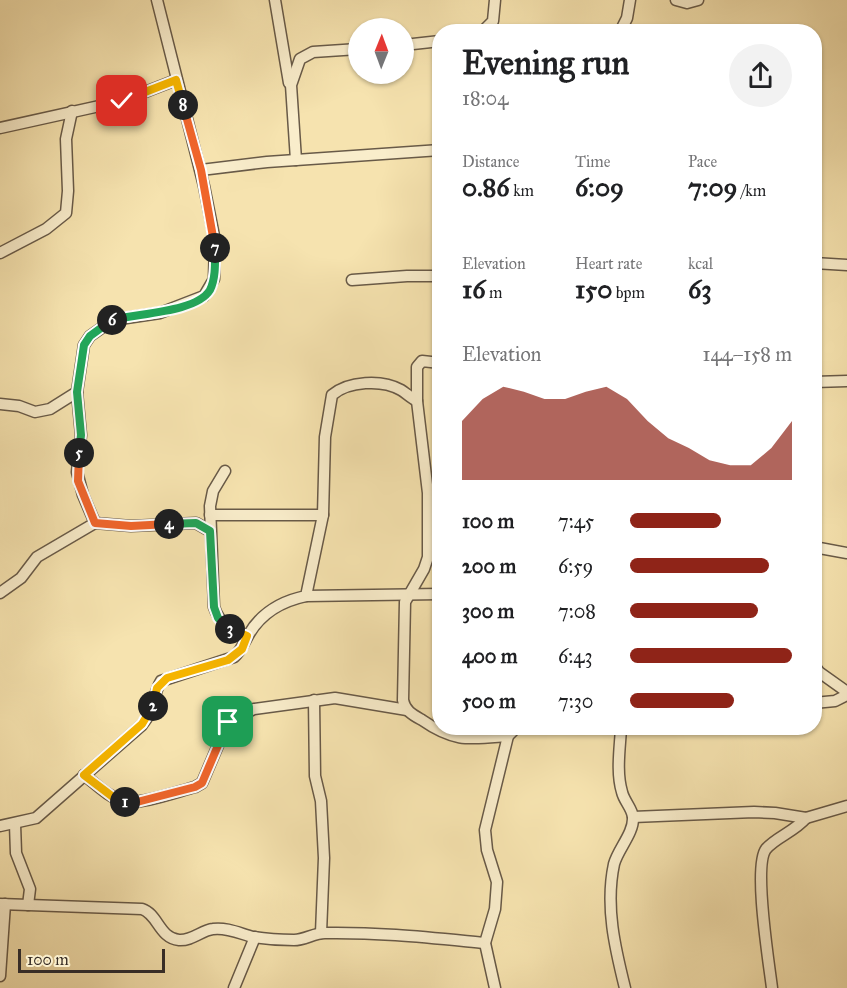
<!DOCTYPE html>
<meta charset="utf-8">
<style>
body{margin:0;font-family:"IM FELL Great Primer",serif;background:#f2f2f2;color:#202124;height:100vh;display:flex;flex-direction:column;font-size:22px;white-space:nowrap}
*{box-sizing:border-box;margin:0}
p{font-size:20px;color:#757577}
.icon{flex:none;width:33px;height:33px;fill:none;stroke:currentColor;stroke-width:2;stroke-linecap:round;stroke-linejoin:round}
.map{position:relative;flex:1;overflow:hidden}
.drawer{position:absolute;left:432px;top:24px;width:390px;height:711px;display:flex;flex-direction:column;background:#fff;border-radius:24px;box-shadow:0 2px 4px #0004}
.drawer>*{flex:none}
.needle{width:39px;rotate:1deg}
.buttons{position:absolute;left:348px;top:18px;display:grid;gap:12px}
.buttons a{display:grid;place-items:center;width:66px;height:66px;border-radius:50%;background:#fff;box-shadow:0 2px 4px #0004;font-size:30px}
.scale{position:absolute;left:18px;bottom:15px;width:147px;box-sizing:border-box;padding-left:6px;border:3px solid #382d26;border-top:0;font-size:16px;line-height:21px;white-space:nowrap;color:#382d26;-webkit-text-stroke:4px #f9edcb;paint-order:stroke}
.pin{position:absolute;display:grid;place-items:center;width:51px;height:51px;color:#fff;margin:-26px;border-radius:12px;box-shadow:0 3px 9px #0006}
.km{position:absolute;width:30px;height:30px;margin:-15px;border-radius:50%;background:#222;color:#fff;font-size:16px;line-height:30px;text-align:center}
.round{display:grid;place-items:center;flex:none;width:63px;height:63px;border-radius:32px;background:#f2f2f2}
.overview{display:flex;align-items:center;justify-content:space-between;height:102px;padding:0 30px}
h1{font-size:33px;font-weight:800;line-height:45px}
.figures{display:grid;grid-template-columns:repeat(3,1fr);gap:9px;height:102px;padding:6px 30px}
.figures div{display:grid;align-content:center}
.figures b{font-size:26px;font-weight:800}
.figures small{font-size:16px;font-weight:400}
.figures p{font-size:16px}
.chart{height:168px;padding:12px 30px}
.chart p{display:flex;justify-content:space-between}
.chart svg{width:100%;height:108px;margin-top:6px;fill:#8f2418;opacity:.7}
ul{padding:0 30px;list-style:none;font-size:20px}
li{display:grid;grid-template-columns:96px 72px 1fr;align-items:center;height:45px}
li i{height:15px;border-radius:8px;background:#8f2418}
.map>svg:first-child{display:block}
.lines{fill:none;stroke-linecap:round;stroke-linejoin:round}
.minor-casing{stroke:#685a48;stroke-width:13}
.minor{stroke:#f9edcb;stroke-width:10}
.split-1-casing{stroke:#fff;stroke-width:12}
.split-2-casing{stroke:#fff;stroke-width:12}
.split-3-casing{stroke:#fff;stroke-width:12}
.split-4-casing{stroke:#fff;stroke-width:12}
.split-5-casing{stroke:#fff;stroke-width:12}
.split-6-casing{stroke:#fff;stroke-width:12}
.split-7-casing{stroke:#fff;stroke-width:12}
.split-8-casing{stroke:#fff;stroke-width:12}
.split-9-casing{stroke:#fff;stroke-width:12}
.split-1{stroke:#f0652b;stroke-width:8}
.split-2{stroke:#f5b400;stroke-width:8}
.split-3{stroke:#f5b400;stroke-width:8}
.split-4{stroke:#22a559;stroke-width:8}
.split-5{stroke:#f0652b;stroke-width:8}
.split-6{stroke:#22a559;stroke-width:8}
.split-7{stroke:#22a559;stroke-width:8}
.split-8{stroke:#f0652b;stroke-width:8}
.split-9{stroke:#f5b400;stroke-width:8}
</style>
<div class="map">
<svg width="847" height="988" viewBox="0 0 847 988">
<rect width="100%" height="100%" fill="#f6e3af"/>
<filter id="stains"><feTurbulence type="fractalNoise" baseFrequency=".00333" numOctaves="4"/><feColorMatrix values="0 0 0 0 .2 0 0 0 0 .09 0 0 0 0 .02 0 0 0 .5 -.17"/></filter>
<radialGradient id="worn" r=".72"><stop offset=".6" stop-color="#630" stop-opacity="0"/><stop offset="1" stop-color="#630" stop-opacity=".3"/></radialGradient>
<g class="lines">
<defs>
<g id="minor">
<path d="M 275,0 L 289,83"/>
<path d="M 676,0 L 687,3 L 698,0"/>
<path d="M 482,32 L 493,21 L 495,0"/>
<path d="M 620,32 L 627,18 L 630,0"/>
<path d="M 404,45 L 440,41"/>
<path d="M 0,128 L 122,101 L 176,80"/>
<path d="M 296,160 L 291,85 L 300,59 L 313,52 L 358,49"/>
<path d="M 201,170 L 267,162 L 440,150"/>
<path d="M 0,253 L 46,229 L 66,213 L 68,191 L 66,139 L 72,111"/>
<path d="M 814,263 L 847,265"/>
<path d="M 352,280 L 407,276 L 440,276"/>
<path d="M 440,363 L 422,361 L 417,367 L 417,401 L 428,493 L 428,557 L 424,569 L 405,602 L 403,700 C 405,711 413,715 422,720 C 455,743 470,739 508,736"/>
<path d="M 814,382 L 847,381"/>
<path d="M 0,404 L 19,406 L 35,412 L 50,409 L 77,392"/>
<path d="M 225,471 L 213,491 L 210,506 L 214,607 C 220,625 231,629 247,636"/>
<path d="M 210,515 L 323,515"/>
<path d="M 95,523 L 83,495 L 77,472 L 81,435 L 77,392 L 84,345 L 90,336 L 113,320 L 160,313 L 204,296 L 214,279 L 215,241 L 204,186 L 157,0"/>
<path d="M 814,547 L 847,553"/>
<path d="M 0,593 L 21,578 L 37,557 L 95,523 L 131,526 L 196,523 L 210,531"/>
<path d="M 306,596 L 440,594"/>
<path d="M 814,665 L 819,672 L 847,692"/>
<path d="M 314,700 L 315,776 L 321,801 L 324,858 L 321,933"/>
<path d="M 814,703 L 835,701 L 847,695"/>
<path d="M 621,728 C 620,748 616,772 622,792 C 624,801 632,808 633,817 C 634,833 618,849 614,864 C 605,906 615,948 625,988"/>
<path d="M 84,775 C 96,784 108,797 123,801 C 138,806 179,791 195,787 L 202,783 L 228,722 L 254,709 L 335,698 L 407,710"/>
<path d="M 633,817 L 754,812 L 775,813 L 806,818 L 847,806"/>
<path d="M 15,824 L 16,853 L 30,889 L 28,905"/>
<path d="M 0,826 L 36,818 L 142,725 C 155,709 152,696 161,681 L 234,657 C 242,650 244,642 249,634 C 262,612 282,601 306,596 L 323,515 L 325,437 L 332,395 C 348,381 382,379 401,390 C 406,393 411,398 417,401"/>
<path d="M 0,904 L 142,909 C 158,914 159,938 179,940 C 192,941 202,930 213,929 C 227,927 241,934 253,937 C 266,939 282,940 294,940 C 305,940 314,933 325,933 C 378,932 432,938 485,943"/>
<path d="M 0,976 L 5,904"/>
<path d="M 234,988 L 255,937"/>
<path d="M 495,988 L 485,943 L 495,909 L 497,882 L 487,850 L 485,830 L 508,736 L 516,728"/>
<path d="M 772,988 C 769,963 753,866 766,849 C 776,837 794,832 806,818"/>
</g>
</defs>
<!-- minor casing -->
<use href="#minor" class="minor-casing"/>
<!-- minor -->
<use href="#minor" class="minor"/>
</g>
<g class="lines">
<defs>
<path id="split-1" d="M 125,802 L 137,802 L 195,787 L 202,783 L 228,722"/>
<path id="split-2" d="M 125,802 L 113,797 L 84,775 L 142,724 L 153,706"/>
<path id="split-3" d="M 153,706 L 157,688 L 167,678 L 228,660 L 242,649 L 247,636 L 230,629"/>
<path id="split-4" d="M 169,524 L 196,523 L 210,531 L 214,607 L 218,618 L 230,629"/>
<path id="split-5" d="M 79,453 L 78,481 L 95,523 L 131,526 L 169,524"/>
<path id="split-6" d="M 79,453 L 81,435 L 77,392 L 84,345 L 90,336 L 112,320"/>
<path id="split-7" d="M 112,320 C 136,313 196,313 210,290 C 216,278 215,262 215,248"/>
<path id="split-8" d="M 183,105 L 201,170 L 215,248"/>
<path id="split-9" d="M 122,101 L 176,80 L 183,105"/>
</defs>
<!-- split-1 casing -->
<use href="#split-1" class="split-1-casing"/>
<!-- split-2 casing -->
<use href="#split-2" class="split-2-casing"/>
<!-- split-3 casing -->
<use href="#split-3" class="split-3-casing"/>
<!-- split-4 casing -->
<use href="#split-4" class="split-4-casing"/>
<!-- split-5 casing -->
<use href="#split-5" class="split-5-casing"/>
<!-- split-6 casing -->
<use href="#split-6" class="split-6-casing"/>
<!-- split-7 casing -->
<use href="#split-7" class="split-7-casing"/>
<!-- split-8 casing -->
<use href="#split-8" class="split-8-casing"/>
<!-- split-9 casing -->
<use href="#split-9" class="split-9-casing"/>
<!-- split-1 -->
<use href="#split-1" class="split-1"/>
<!-- split-2 -->
<use href="#split-2" class="split-2"/>
<!-- split-3 -->
<use href="#split-3" class="split-3"/>
<!-- split-4 -->
<use href="#split-4" class="split-4"/>
<!-- split-5 -->
<use href="#split-5" class="split-5"/>
<!-- split-6 -->
<use href="#split-6" class="split-6"/>
<!-- split-7 -->
<use href="#split-7" class="split-7"/>
<!-- split-8 -->
<use href="#split-8" class="split-8"/>
<!-- split-9 -->
<use href="#split-9" class="split-9"/>
</g>
<rect width="100%" height="100%" filter="url(#stains)"/>
<rect width="100%" height="100%" fill="url(#worn)"/>
</svg>
<div class="buttons">
<a><svg class="needle" viewBox="-14 -14 28 28"><path d="M0-13l5 13h-10z" fill="#e53935"/><path d="M0 13l5-13h-10z" fill="#757577"/></svg></a>
</div>
<div class="scale">100 m</div>
<div class="pin" style="left:228px;top:722px;background:#1e9e55"><svg class="icon" aria-label="arrive" viewBox="0 0 24 24"><path d="M6 21V4h12l-3 4 3 4H6"/></svg></div>
<div class="pin" style="left:122px;top:101px;background:#d93025"><svg class="icon" aria-label="check" viewBox="0 0 24 24"><path d="M5 12l5 5 9-10"/></svg></div>
<b class="km" style="left:125px;top:802px">1</b>
<b class="km" style="left:153px;top:706px">2</b>
<b class="km" style="left:230px;top:629px">3</b>
<b class="km" style="left:169px;top:524px">4</b>
<b class="km" style="left:79px;top:453px">5</b>
<b class="km" style="left:112px;top:320px">6</b>
<b class="km" style="left:215px;top:248px">7</b>
<b class="km" style="left:183px;top:105px">8</b>
<section class="drawer">
<div class="overview"><div><h1>Evening run</h1><p>18:04</p></div><a class="round"><svg class="icon" aria-label="share" viewBox="0 0 24 24"><path d="M12 15V3M7 8l5-5 5 5M5 13v7h14v-7"/></svg></a></div>
<div class="figures">
<div><p>Distance</p><b>0.86<small> km</small></b></div>
<div><p>Time</p><b>6:09</b></div>
<div><p>Pace</p><b>7:09<small> /km</small></b></div>
</div>
<div class="figures">
<div><p>Elevation</p><b>16<small> m</small></b></div>
<div><p>Heart rate</p><b>150<small> bpm</small></b></div>
<div><p>kcal</p><b>63</b></div>
</div>
<div class="chart"><p><span>Elevation</span>144–158 m</p>
<svg viewBox="0 0 160 44" preserveAspectRatio="none"><path d="M0 44V20L10 11L20 6L30 8L40 11L50 11L60 8L70 6L80 11L90 20L100 27L110 31L120 36L130 38L140 38L150 31L160 20V44z"/></svg>
</div>
<ul>
<li><b>100 m</b>7:45<i style="width:56%"></i></li>
<li><b>200 m</b>6:59<i style="width:86%"></i></li>
<li><b>300 m</b>7:08<i style="width:79%"></i></li>
<li><b>400 m</b>6:43<i style="width:100%"></i></li>
<li><b>500 m</b>7:30<i style="width:64%"></i></li>
</ul>
</section>
</div>
